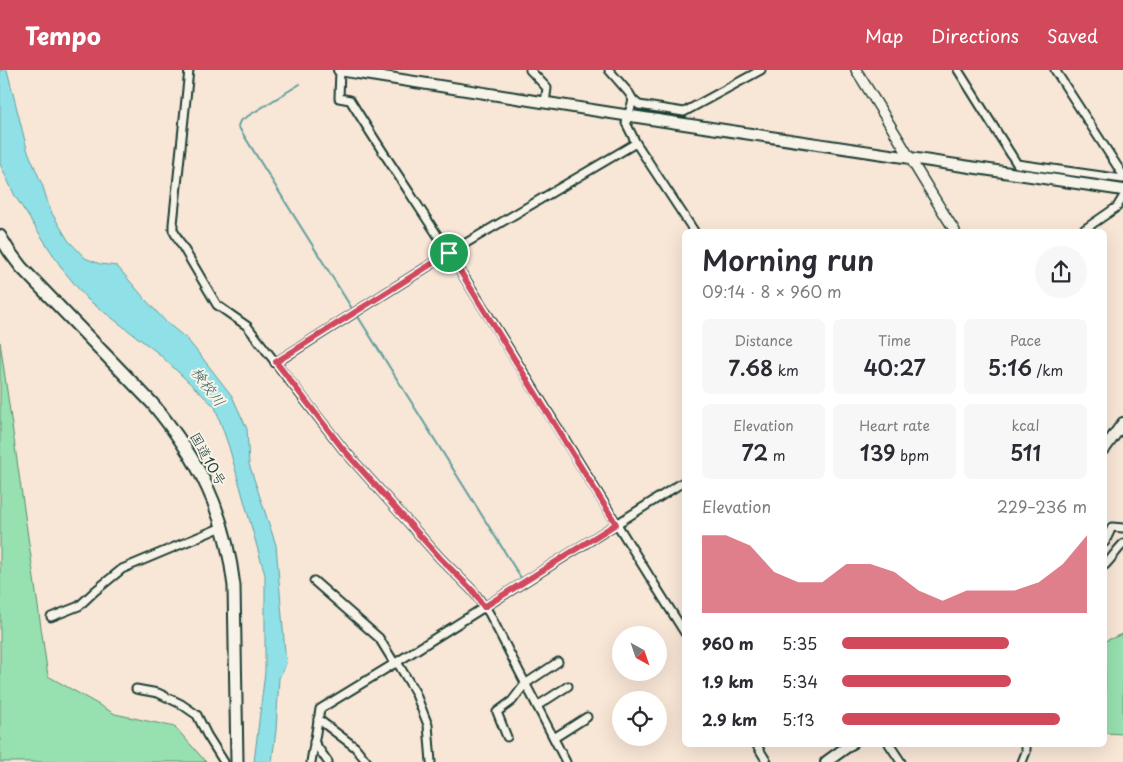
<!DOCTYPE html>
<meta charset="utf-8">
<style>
body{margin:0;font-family:"Playpen Sans","Klee One",sans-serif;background:#f7f7f7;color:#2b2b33;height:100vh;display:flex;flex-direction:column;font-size:19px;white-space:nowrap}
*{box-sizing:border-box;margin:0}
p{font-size:16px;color:#7c7c81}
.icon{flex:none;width:28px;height:28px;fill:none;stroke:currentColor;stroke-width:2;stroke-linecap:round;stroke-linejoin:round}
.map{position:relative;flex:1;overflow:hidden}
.sheet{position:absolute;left:682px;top:159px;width:425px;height:518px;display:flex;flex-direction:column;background:#fff;border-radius:8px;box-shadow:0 5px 20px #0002}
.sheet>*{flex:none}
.needle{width:32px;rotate:140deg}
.fabs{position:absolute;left:612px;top:556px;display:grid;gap:10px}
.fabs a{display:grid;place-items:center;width:55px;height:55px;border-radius:50%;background:#fff;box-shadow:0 5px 20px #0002;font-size:25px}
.pin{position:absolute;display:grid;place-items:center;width:42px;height:42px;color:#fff;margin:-21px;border:2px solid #fff;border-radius:50%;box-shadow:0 1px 5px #0007}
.round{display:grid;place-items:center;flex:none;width:52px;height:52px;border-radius:26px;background:#f7f7f7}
.head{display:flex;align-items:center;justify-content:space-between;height:85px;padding:0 20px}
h1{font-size:28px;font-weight:600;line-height:38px}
.figures{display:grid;grid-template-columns:repeat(3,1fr);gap:8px;height:85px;padding:5px 20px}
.figures div{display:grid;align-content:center;border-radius:8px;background:#f7f7f7;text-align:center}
.figures b{font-size:21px;font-weight:600}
.figures small{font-size:14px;font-weight:400}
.figures p{font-size:14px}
.chart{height:140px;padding:10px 20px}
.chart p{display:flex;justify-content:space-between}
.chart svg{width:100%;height:90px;margin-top:5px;fill:#d1495b;opacity:.7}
ul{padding:0 20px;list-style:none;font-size:16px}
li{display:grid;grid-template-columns:80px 60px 1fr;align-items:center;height:38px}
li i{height:12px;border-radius:6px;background:#d1495b}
header{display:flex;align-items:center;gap:30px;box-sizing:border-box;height:70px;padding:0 25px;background:#d1495b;color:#fff}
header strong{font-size:24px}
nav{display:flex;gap:28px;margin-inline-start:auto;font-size:18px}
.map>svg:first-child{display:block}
.green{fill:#97e0af;stroke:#5b8e72}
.water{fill:#8fe0e7;stroke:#629f9f}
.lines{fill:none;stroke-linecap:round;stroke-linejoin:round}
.stream{stroke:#629f9f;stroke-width:2}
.minor-casing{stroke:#1f3d34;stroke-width:11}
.tertiary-casing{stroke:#1f3d34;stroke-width:12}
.secondary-casing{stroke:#1f3d34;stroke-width:14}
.trunk-casing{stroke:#1f3d34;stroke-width:15}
.minor{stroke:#f7f3e8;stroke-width:7}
.tertiary{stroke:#f7f3e8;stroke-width:9}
.secondary{stroke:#f7f3e8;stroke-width:10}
.trunk{stroke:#f7f3e8;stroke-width:11}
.route-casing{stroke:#fff;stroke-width:10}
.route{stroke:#d1495b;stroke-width:6}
.labels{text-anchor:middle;stroke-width:4;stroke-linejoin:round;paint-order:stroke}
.street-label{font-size:14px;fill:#1f3d34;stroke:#f7f3e8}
.water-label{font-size:15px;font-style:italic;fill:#355e58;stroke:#f7f3e8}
</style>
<header>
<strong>Tempo</strong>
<nav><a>Map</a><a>Directions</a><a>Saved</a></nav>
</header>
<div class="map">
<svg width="1123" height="692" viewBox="0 0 1123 692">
<rect width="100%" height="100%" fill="#f8e6d6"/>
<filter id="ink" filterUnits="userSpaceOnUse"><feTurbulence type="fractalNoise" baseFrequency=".02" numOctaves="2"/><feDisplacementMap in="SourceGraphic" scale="10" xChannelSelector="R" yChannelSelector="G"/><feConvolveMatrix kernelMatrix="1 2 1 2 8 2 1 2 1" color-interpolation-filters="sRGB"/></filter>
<g filter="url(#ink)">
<!-- green -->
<g class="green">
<path d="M 0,272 L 48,606 L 115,644 L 175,657 L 206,692 L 0,692 Z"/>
<path d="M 1123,564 L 1123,664 L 1105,663 L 1105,571 Z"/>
</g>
<!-- water -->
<path class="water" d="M 0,0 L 7,0 L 27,79 L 43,117 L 50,140 L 68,170 L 85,188 L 100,194 L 117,196 L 145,229 L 166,252 L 187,269 L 204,290 L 232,326 L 247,359 L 249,394 L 276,475 L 286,594 L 279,608 L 276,660 L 272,692 L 254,692 L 265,602 L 265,505 L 229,377 L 215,337 L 158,283 L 87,229 L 63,200 L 15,126 L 0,94 Z"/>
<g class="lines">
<!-- stream -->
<g class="stream">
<path d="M 300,14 L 240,51 L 238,56 L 351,237"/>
<path d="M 357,245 L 521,508"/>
</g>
<defs>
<g id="minor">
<path d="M 189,0 L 173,154 L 173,160 L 178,169 L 217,235 L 247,256 L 343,379 L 440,488 L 473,521 L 489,543 L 566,692"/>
<path d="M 340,0 L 339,28 L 350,30 C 382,82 416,132 449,183 C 529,309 605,437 685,563"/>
<path d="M 530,0 L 547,18 L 545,33"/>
<path d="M 609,0 L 629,23 L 633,30 L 639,35 L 684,42 L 761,0"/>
<path d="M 958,0 L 1017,94 L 1123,109"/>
<path d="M 1055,0 L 1123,105"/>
<path d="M 633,30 L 626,53 L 636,73 L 694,161"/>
<path d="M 1082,161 L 1117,137 L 1123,127"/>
<path d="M 275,293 L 449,183 L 636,73"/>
<path d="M 1105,472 L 1112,457 L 1123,458"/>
<path d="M 1105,495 C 1112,488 1116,481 1123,474"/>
<path d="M 314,511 L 379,568 L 395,594"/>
<path d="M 51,547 L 79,536 L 95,521 L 122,499 L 222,457"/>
<path d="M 136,619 L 158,623 L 181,634 L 197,645 L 207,665 L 224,692"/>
<path d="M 537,636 L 568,616"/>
<path d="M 318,649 L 355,677 L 367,692"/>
<path d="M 507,667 L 497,642 L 512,631 L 525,614 L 558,592"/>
<path d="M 554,668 L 587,647"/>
<path d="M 314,672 L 328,692"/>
<path d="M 756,674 L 767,692"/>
<path d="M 889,674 L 901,692"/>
<path d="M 311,692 L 320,639 L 397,592"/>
<path d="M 431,692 L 428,655 L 415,622 L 397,592 L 685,411"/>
<path d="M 1022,692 L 1026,682 L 1026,674"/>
</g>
<path id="tertiary" d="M 856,0 C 890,53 921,108 955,161"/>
<g id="secondary">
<path d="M 339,0 L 611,43 L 1123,120"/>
<path d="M 1105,378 L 1123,353"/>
<path d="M 826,692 L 851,674"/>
</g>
<path id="trunk" d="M 0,166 L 9,181 L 21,197 L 152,333 C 200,391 225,441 234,516 L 237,692"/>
</defs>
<!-- minor casing -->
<use href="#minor" class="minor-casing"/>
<!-- tertiary casing -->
<use href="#tertiary" class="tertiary-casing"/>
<!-- secondary casing -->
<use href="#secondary" class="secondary-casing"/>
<!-- trunk casing -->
<use href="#trunk" class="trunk-casing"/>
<!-- minor -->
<use href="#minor" class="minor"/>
<!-- tertiary -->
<use href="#tertiary" class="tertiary"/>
<!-- secondary -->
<use href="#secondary" class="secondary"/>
<!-- trunk -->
<use href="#trunk" class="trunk"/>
</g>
</g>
<g class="lines" filter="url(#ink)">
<defs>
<path id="route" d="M 449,183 L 616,454 L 484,537 L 473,521 L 440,488 L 343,379 L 276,292 Z"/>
</defs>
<!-- route casing -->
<use href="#route" class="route-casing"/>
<!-- route -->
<use href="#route" class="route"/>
</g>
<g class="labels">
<!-- street labels -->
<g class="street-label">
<text transform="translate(208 389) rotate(61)" y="5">国道10号</text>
</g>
<!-- water labels -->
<g class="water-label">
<text transform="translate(208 317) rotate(53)" y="5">検校川</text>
</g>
</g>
</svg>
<div class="fabs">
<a><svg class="needle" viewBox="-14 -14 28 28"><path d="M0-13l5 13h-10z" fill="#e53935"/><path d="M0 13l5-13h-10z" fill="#7c7c81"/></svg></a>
<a><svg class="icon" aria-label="locate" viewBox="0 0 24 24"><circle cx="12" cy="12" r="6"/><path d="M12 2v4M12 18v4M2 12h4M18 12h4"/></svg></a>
</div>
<div class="pin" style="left:449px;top:183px;background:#1e9e55"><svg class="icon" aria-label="arrive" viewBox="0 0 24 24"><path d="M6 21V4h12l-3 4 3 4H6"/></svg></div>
<section class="sheet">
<div class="head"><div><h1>Morning run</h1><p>09:14 · 8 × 960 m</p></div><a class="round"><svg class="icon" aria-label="share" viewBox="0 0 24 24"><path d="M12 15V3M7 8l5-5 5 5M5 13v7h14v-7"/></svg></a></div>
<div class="figures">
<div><p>Distance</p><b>7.68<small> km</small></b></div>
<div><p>Time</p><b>40:27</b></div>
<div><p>Pace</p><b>5:16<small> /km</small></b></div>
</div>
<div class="figures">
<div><p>Elevation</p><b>72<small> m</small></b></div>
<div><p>Heart rate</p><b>139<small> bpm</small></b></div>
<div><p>kcal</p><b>511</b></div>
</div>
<div class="chart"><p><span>Elevation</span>229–236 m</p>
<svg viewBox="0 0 160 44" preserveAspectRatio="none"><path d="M0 44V6L10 6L20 11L30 24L40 29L50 29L60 20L70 20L80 24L90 33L100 38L110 33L120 33L130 33L140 29L150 20L160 6V44z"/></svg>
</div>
<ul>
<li><b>960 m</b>5:35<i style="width:68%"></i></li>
<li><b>1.9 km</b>5:34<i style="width:69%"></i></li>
<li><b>2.9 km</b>5:13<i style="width:89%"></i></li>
</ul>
</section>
</div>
